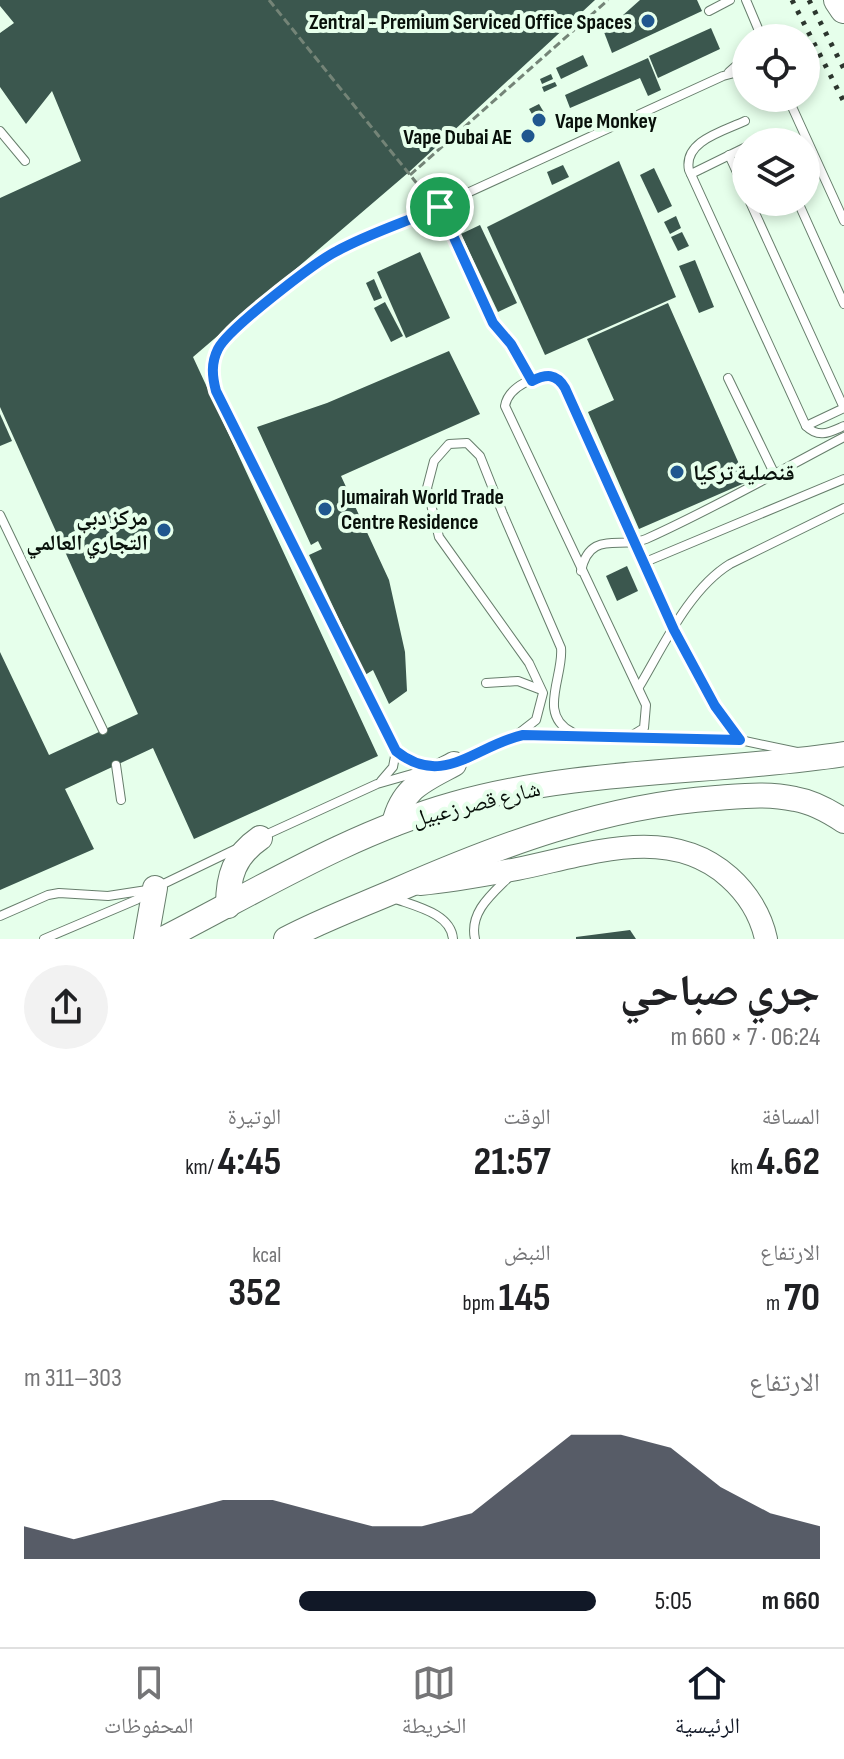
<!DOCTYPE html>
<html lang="ar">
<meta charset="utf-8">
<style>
body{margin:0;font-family:"Sofia Sans Condensed","Noto Naskh Arabic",sans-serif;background:#f2f2f2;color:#202124;direction:rtl;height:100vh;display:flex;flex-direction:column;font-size:30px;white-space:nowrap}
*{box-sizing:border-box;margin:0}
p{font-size:26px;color:#757577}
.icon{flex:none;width:44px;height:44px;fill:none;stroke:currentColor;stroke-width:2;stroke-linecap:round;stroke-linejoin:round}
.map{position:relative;height:939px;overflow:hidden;direction:ltr}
.details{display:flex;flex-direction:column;background:#fff;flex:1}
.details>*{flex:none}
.fabs{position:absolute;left:732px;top:24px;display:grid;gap:16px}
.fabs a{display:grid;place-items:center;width:88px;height:88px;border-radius:50%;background:#fff;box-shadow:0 4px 12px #0003;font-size:40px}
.pin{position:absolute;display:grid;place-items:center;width:68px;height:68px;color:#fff;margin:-34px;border:4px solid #fff;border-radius:50%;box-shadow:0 2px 8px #0007}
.round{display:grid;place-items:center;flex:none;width:84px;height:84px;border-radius:42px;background:#f2f2f2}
.overview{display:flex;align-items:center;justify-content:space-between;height:136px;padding:0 24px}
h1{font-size:44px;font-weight:700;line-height:60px}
.stats{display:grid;grid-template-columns:repeat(3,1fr);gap:12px;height:136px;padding:8px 24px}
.stats div{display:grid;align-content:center}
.stats b{font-size:40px;font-weight:700}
.stats small{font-size:22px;font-weight:400}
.stats p{font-size:22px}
.chart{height:224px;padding:16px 24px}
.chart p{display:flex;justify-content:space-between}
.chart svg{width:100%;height:144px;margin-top:8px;fill:#111827;opacity:.7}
ul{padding:0 24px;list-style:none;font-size:26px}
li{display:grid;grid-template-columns:128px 96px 1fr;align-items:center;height:60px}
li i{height:20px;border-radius:10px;background:#111827}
.menu{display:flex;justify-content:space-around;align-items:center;height:112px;border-top:2px solid #e0e0e0;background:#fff;font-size:22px;color:#757577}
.menu a{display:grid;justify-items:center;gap:4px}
.menu .on{color:#111827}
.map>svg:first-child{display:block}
.building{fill:#3b574e}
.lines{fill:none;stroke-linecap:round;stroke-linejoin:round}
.service-casing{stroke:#677e6c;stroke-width:10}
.secondary-casing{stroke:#677e6c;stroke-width:24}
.primary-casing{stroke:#677e6c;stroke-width:26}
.motorway-casing{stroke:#677e6c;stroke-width:30}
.path{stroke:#748477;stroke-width:3;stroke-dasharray:8 4;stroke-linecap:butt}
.service{stroke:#fff;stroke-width:8}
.secondary{stroke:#fff;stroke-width:22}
.primary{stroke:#fff;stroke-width:24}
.motorway{stroke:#fff;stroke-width:28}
.rail{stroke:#2c362e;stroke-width:5;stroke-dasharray:4 8;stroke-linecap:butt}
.route-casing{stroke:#fff;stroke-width:16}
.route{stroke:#1a73e8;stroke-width:10}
.poi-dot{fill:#20578f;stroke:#e6ffeb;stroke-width:3}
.labels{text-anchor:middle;stroke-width:8;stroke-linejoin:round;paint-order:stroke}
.poi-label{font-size:22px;font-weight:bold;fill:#08100a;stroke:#e6ffeb;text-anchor:end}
.street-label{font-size:22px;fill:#08100a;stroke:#e6ffeb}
</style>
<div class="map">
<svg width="844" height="939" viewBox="0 0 844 939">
<rect width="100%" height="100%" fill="#e6ffeb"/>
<!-- building -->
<g class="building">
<path d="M 0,0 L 595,0 L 409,172 L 193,357 L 378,756 L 194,839 L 153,748 L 65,789 L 94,849 L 0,890 L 0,652 L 49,755 L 138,714 L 0,407 L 0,198 L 81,161 L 52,91 L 26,124 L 0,87 L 0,33 L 14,23 L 0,6 Z"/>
<path d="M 640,0 L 697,0 L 702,11 L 612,53 L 604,32 Z"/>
<path d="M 711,28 L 720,49 L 658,78 L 649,56 Z"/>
<path d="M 583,55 L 588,66 L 561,79 L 556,68 Z"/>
<path d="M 648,58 L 661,90 L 648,96 L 640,78 L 570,108 L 565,95 Z"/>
<path d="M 551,74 L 553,79 L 542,84 L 540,79 Z"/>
<path d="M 555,82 L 557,86 L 544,92 L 542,87 Z"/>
<path d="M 539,104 L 545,114 L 535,119 L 529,109 Z"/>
<path d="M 619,161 L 676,297 L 545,355 L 487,227 Z"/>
<path d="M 563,165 L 569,177 L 552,185 L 547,172 Z"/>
<path d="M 654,168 L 672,206 L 658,213 L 640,175 Z"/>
<path d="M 676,216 L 681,228 L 670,234 L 664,222 Z"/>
<path d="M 480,225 L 517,303 L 498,312 L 461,234 Z"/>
<path d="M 682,232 L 689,246 L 678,251 L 671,237 Z"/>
<path d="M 420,252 L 450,318 L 406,338 L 377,272 Z"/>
<path d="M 695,260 L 714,307 L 699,313 L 679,266 Z"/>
<path d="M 374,279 L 382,298 L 374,301 L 366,283 Z"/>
<path d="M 385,302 L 403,336 L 391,342 L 374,308 Z"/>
<path d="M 668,303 L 747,482 L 639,529 L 588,412 L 614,400 L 587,339 Z"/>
<path d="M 449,351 L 480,414 L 341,476 L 389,580 L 405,652 L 407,691 L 389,704 L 373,670 L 365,675 L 309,555 L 322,549 L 318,541 L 311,545 L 257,427 L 327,403 Z"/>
<path d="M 0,414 L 12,441 L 0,446 Z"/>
<path d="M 627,566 L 638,591 L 617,601 L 606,576 Z"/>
<path d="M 630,930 L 636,939 L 576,939 L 576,937 Z"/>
</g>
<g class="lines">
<defs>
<g id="service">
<path d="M 746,0 L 762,38"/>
<path d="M 709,11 L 730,0"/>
<path d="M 729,72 L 746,57"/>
<path d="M 788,98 L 844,221"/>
<path d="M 745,121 C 724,131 683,141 689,170 L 806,426 C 819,439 830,432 844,426"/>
<path d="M 0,131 L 25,161"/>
<path d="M 756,142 L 769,142"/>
<path d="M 729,155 L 746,192"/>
<path d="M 691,174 L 746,147"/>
<path d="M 750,202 L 844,408"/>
<path d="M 798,202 L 844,304"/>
<path d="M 440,207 L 493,323 L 511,344"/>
<path d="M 728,378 L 774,473"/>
<path d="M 806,426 L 844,408"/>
<path d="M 0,515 L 103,730"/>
<path d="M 643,563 L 844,479"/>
<path d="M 581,571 C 590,529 620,550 646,539 C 713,509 779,471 844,437"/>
<path d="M 486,683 L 518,681 L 539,689"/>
<path d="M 639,687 C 663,647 689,589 730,564 L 844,508"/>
<path d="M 518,734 L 536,720 L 543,693 L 529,663 L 439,537 L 427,488 L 434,461 L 449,444 L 467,443 L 480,456 L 503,514 L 561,648 C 564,676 537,715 572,732"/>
<path d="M 631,736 L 644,728 L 646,705 L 505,406 C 508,387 538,372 556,378 L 565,388 L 674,630 L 715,706 L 740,740"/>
<path d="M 455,764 L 504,739 L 543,734 L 740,740 L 797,752"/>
<path d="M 116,765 L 121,800"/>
<path d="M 434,767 L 411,761 L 396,751 L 216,391 L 213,362 L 227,337 L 323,259 L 723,76 L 746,70"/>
<path d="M 381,781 L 393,767 L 396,751"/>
<path d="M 261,837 L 377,784 L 426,770"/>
<path d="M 393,898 C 414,906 451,913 453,939"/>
<path d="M 0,916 L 48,895 L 59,893 L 108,896 L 147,890"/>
<path d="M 44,939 L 136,900 L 155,888 L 238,848"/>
<path d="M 475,939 C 469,912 492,894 509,877"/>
</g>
<path id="secondary" d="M 420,884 C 453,881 485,875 517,869 C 587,855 669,823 729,877 C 747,893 761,915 766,939"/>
<g id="primary">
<path d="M 394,824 C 402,788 424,780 454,764"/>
<path d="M 228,906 C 228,876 234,856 260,838"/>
<path d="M 146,939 L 155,888"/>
<path d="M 163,939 C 257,891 351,833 454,804 C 581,768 714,774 844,754"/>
<path d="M 286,939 C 322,920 360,906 397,890 C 500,845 604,806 716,798 C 743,796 768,793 795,799 C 813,802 829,811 844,821"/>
</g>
<path id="motorway" d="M 838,0 L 844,9"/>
</defs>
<!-- service casing -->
<use href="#service" class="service-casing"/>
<!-- secondary casing -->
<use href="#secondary" class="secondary-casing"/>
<!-- primary casing -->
<use href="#primary" class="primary-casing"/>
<!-- motorway casing -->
<use href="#motorway" class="motorway-casing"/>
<!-- path -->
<g class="path">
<path d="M 269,0 L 427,196"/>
<path d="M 410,175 L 608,0"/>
<path d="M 516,353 L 526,371"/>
</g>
<!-- service -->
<use href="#service" class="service"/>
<!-- secondary -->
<use href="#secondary" class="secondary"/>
<!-- primary -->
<use href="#primary" class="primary"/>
<!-- motorway -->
<use href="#motorway" class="motorway"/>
<!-- rail -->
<g class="rail">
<path d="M 792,0 L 844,102"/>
<path d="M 809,0 L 844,69"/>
</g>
</g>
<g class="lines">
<defs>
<path id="route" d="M 440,207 L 493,323 L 511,344 L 532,381 C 546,374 556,373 565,388 L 674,630 L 715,706 L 740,740 L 523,735 C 476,745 443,789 396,751 L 216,391 C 212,376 211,363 218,349 C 228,329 315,262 337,251 C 370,233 406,222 440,207 Z"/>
</defs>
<!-- route casing -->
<use href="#route" class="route-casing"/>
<!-- route -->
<use href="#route" class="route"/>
</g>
<!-- markers -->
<g class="poi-dot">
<circle cx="648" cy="21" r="8"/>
<circle cx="539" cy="120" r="8"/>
<circle cx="528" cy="136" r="8"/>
<circle cx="677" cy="472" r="8"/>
<circle cx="325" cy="509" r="8"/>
<circle cx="164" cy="530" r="8"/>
</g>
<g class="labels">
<!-- poi labels -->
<g class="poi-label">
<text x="632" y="29">Zentral - Premium Serviced Office Spaces</text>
<text x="555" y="128" text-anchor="start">Vape Monkey</text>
<text x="512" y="144">Vape Dubai AE</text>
<text x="693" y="480" text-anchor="start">قنصلية تركيا</text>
<text x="341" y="504" text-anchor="start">Jumairah World Trade<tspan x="341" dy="25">Centre Residence</tspan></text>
<text x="148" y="525">مركز دبي<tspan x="148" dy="25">التجاري العالمي</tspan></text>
</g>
<!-- street labels -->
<g class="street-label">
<text transform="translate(476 803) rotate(-14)" y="8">شارع قصر زعبيل</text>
</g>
</g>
</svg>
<div class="fabs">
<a><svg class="icon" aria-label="locate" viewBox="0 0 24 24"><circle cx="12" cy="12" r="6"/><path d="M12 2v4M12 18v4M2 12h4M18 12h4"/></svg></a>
<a><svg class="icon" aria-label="layers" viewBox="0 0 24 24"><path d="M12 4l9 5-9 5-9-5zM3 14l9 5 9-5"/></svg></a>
</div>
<div class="pin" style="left:440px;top:207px;background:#1e9e55"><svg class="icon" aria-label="arrive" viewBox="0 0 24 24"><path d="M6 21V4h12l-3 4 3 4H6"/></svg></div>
</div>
<section class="details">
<div class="overview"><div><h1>جري صباحي</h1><p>06:24 · 7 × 660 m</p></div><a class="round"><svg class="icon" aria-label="share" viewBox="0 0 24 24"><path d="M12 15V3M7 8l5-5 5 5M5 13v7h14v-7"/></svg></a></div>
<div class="stats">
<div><p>المسافة</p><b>4.62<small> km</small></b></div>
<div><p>الوقت</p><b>21:57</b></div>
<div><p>الوتيرة</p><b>4:45<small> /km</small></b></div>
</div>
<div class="stats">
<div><p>الارتفاع</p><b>70<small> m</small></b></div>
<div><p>النبض</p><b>145<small> bpm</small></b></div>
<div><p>kcal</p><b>352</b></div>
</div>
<div class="chart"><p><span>الارتفاع</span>303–311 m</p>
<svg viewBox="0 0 160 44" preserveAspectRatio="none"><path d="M0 44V34L10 38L20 34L30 30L40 26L50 26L60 30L70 34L80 34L90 30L100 18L110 6L120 6L130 10L140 22L150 30L160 34V44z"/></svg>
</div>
<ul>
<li><b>660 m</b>5:05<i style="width:52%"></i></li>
</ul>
</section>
<nav class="menu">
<a class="on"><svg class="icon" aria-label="home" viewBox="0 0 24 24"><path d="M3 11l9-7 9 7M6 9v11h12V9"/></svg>الرئيسية</a>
<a><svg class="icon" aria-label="map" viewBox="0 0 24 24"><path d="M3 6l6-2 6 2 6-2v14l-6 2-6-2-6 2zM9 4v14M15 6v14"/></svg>الخريطة</a>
<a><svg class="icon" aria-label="saved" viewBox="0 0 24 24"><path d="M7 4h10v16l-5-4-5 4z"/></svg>المحفوظات</a>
</nav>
